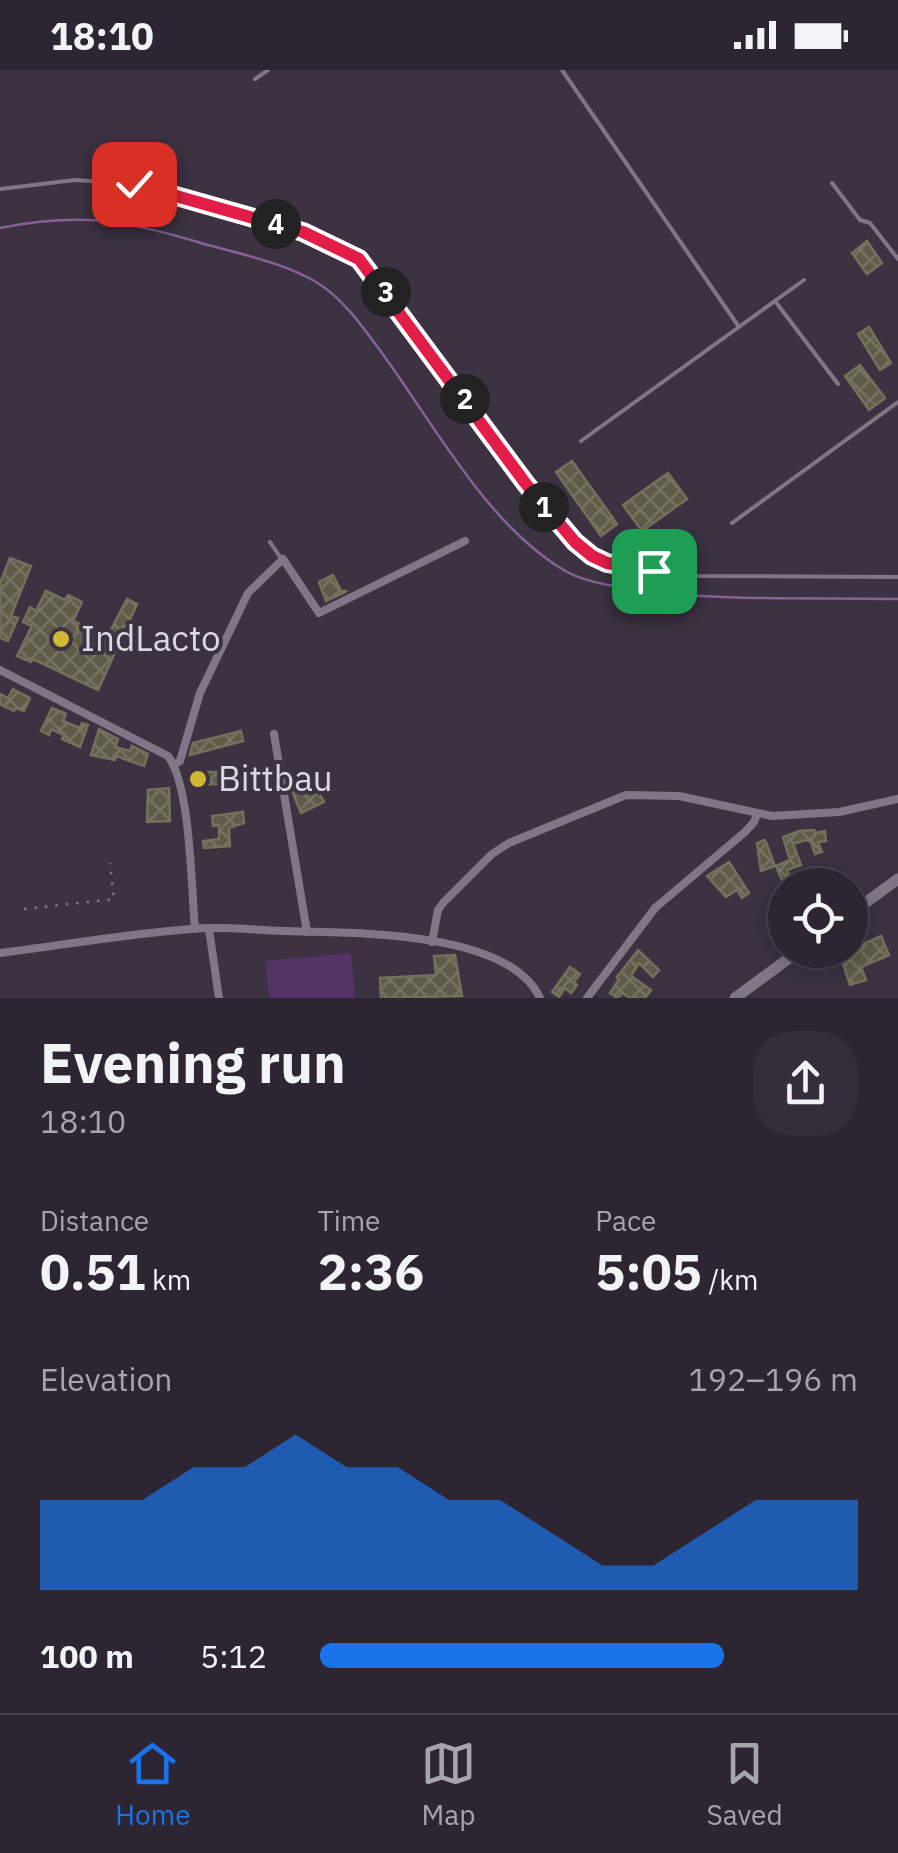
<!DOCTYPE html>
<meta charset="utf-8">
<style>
body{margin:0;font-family:"IBM Plex Sans",sans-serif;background:#352e3a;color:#f1f3f6;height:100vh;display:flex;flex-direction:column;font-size:38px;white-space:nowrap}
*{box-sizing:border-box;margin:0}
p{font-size:32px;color:#a7a5ac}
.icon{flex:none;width:55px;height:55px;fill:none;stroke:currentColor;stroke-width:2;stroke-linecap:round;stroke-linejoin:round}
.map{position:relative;height:928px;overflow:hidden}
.drawer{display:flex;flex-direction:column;background:#2d2632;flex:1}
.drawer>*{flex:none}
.fabs{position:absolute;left:768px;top:798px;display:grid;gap:20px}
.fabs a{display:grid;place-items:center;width:100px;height:100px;border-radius:50%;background:#2d2632;box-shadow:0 5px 25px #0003,0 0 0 2px #48434d;font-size:50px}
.pin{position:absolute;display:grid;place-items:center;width:85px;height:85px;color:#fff;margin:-42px;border-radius:20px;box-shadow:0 5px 15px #0006}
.km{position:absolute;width:50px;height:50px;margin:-25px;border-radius:50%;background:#222;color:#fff;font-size:28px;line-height:50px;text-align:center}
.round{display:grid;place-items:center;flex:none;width:105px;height:105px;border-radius:40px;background:#352e3a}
.headline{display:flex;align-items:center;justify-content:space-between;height:170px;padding:0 40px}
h1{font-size:55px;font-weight:700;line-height:75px}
.figures{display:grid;grid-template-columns:repeat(3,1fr);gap:15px;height:170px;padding:10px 40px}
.figures div{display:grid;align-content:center}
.figures b{font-size:50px;font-weight:700}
.figures small{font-size:28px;font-weight:400}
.figures p{font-size:28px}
.chart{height:280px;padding:20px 40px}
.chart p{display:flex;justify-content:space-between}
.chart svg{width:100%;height:180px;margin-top:10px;fill:#1a73e8;opacity:.7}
ul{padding:0 40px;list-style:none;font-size:32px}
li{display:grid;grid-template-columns:160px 120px 1fr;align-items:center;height:75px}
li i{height:25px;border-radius:12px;background:#1a73e8}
.status{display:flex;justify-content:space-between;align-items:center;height:70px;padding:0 50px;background:#2d2632;direction:ltr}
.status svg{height:28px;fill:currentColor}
.menu{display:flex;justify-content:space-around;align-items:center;height:140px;border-top:2px solid #48434d;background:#2d2632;font-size:28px;color:#a7a5ac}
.menu a{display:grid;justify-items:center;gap:5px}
.menu .selected{color:#1a73e8}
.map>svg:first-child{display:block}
.grass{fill:#543466}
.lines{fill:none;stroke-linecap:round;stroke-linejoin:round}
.stream{stroke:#866298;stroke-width:2.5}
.building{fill:url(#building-cross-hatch);stroke:#74705b;stroke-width:2.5}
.path{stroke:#7f7784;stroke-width:2.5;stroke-dasharray:2.5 8;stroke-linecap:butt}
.service{stroke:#817688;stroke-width:4}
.minor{stroke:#817688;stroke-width:8}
.secondary{stroke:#817688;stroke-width:11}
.route-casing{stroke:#fff;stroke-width:20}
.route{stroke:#e11d48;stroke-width:12}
.poi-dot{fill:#d0b836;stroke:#3c3242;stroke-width:4}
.labels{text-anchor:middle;stroke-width:8;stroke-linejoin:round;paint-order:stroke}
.poi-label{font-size:35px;fill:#ddd7e1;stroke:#3c3242;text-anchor:start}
</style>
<div class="status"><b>18:10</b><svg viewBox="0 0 49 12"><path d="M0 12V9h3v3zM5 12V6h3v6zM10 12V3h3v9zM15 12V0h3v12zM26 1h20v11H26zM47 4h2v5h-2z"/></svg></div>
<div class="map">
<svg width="898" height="928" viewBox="0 0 898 928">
<defs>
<pattern id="building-cross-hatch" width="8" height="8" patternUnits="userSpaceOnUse" patternTransform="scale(2.5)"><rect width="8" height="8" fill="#5f5b48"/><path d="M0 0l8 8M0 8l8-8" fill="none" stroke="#767262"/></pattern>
</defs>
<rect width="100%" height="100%" fill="#3c3242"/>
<!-- grass -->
<path class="grass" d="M 351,883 L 355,928 L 269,928 L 265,891 Z"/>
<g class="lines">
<!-- stream -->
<path class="stream" d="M 0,158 C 80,142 125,150 201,173 C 239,184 282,192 316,212 C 345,229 367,263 387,290 C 437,360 491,459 567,502 C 586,512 612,516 633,519 C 720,532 810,527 898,529"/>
</g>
<!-- building -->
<g class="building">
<path d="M 867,171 L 882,193 L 867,204 L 852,183 Z"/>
<path d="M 869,257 L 891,293 L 880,300 L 858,264 Z"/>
<path d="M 860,295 L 885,328 L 869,340 L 845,306 Z"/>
<path d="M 572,391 L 617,454 L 601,466 L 556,402 Z"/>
<path d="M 668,403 L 687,429 L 642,461 L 623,435 Z"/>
<path d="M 10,488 L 31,496 L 11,546 L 18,548 L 8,571 L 0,568 L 0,513 Z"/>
<path d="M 333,505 L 341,521 L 347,521 L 326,531 L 319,512 Z"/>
<path d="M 46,521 L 65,530 L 68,525 L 82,532 L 73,551 L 80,554 L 77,560 L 104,573 L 127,529 L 137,534 L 98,620 L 33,589 L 31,592 L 17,586 L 32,556 L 23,552 L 30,537 L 36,541 Z"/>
<path d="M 13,619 L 30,628 L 24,641 L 16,638 L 14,641 L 0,634 L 0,624 L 8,628 Z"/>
<path d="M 52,638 L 66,644 L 63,651 L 80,658 L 82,653 L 88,655 L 80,677 L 62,669 L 64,665 L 51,659 L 49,665 L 41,661 Z"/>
<path d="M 99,659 L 118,669 L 115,677 L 130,681 L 132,676 L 148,684 L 144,696 L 116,686 L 115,690 L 91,685 Z"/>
<path d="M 241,661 L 243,671 L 190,685 L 193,673 Z"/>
<path d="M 194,702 L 220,702 L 220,714 L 194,715 Z"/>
<path d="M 311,708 L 324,732 L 301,743 L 291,718 Z"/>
<path d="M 169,718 L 170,751 L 147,752 L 148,720 Z"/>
<path d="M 243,742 L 244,753 L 229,758 L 230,776 L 204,778 L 203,771 L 219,769 L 219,755 L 213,756 L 212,746 Z"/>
<path d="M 814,760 L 815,763 L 825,761 L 826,771 L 818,772 L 822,782 L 815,784 L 811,772 L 806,770 L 793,774 L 801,795 L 787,800 L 793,815 L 784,815 L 776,796 L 790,790 L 783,767 L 799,761 Z"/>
<path d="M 765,770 L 775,796 L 761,801 L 757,773 Z"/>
<path d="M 729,792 L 749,823 L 742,828 L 737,820 L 726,827 L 707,806 Z"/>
<path d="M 881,866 L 889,885 L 861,897 L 866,910 L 850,915 L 841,887 L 863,879 L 861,875 Z"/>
<path d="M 638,880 L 659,900 L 653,907 L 639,893 L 631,906 L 651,920 L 645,928 L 630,928 L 622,923 L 618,928 L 610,923 L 619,909 L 617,907 Z"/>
<path d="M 455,885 L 462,926 L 381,928 L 380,908 L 436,905 L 434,886 Z"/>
<path d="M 570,897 L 580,904 L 574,912 L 577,915 L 571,923 L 565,918 L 559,927 L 552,922 Z"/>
</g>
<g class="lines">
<!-- path -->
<path class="path" d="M 24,839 L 114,829 L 110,793"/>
<!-- service -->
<g class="service">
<path d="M 562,0 L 739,257"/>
<path d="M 255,9 L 268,0"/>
<path d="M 832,113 L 860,150 L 870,153 L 898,189"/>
<path d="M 0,119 L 75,110 L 134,114 L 324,170 L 359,189 L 374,206 L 526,414 L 575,473 L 592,487 L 626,496 L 698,506 L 898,507"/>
<path d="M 775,231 L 838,314"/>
<path d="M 581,371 L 804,210"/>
<path d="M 732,453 L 898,332"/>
<path d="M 270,472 L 282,490"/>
</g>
<!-- minor -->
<g class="minor">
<path d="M 0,600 L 168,686 C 191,717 191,817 195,859"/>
<path d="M 274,664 L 307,862"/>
<path d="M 174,695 L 180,691 L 200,623 L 248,523 L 283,489 L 319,543 L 465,471"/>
<path d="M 209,859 L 219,928"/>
<path d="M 432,872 L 438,840 L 443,833 L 492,784 L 509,773 L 626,725 L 679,726 L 772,746 L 839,742 L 898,729"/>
<path d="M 0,883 C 63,875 127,864 191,859 C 221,856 252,860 283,861 C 348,863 508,859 540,928"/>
<path d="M 587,928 L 655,838 L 745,762 L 754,752 L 757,744"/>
</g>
<!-- secondary -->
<g class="secondary">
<path d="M 850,844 L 898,809"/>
<path d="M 735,928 L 800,880"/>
</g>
</g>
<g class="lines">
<defs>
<path id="route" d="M 134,114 L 303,162 L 359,189 L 526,414 L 575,472 L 592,486 L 607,493 L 654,501"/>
</defs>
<!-- route casing -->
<use href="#route" class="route-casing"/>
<!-- route -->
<use href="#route" class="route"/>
</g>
<!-- markers -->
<g class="poi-dot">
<circle cx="61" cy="569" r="10"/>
<circle cx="198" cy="709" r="10"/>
</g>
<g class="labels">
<!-- poi labels -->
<g class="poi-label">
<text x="81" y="581">IndLacto</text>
<text x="218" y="721">Bittbau</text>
</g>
</g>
</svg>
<div class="fabs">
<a><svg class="icon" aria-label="locate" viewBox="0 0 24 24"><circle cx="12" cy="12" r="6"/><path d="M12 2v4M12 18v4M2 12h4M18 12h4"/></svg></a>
</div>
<div class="pin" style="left:654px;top:501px;background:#1e9e55"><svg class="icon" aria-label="arrive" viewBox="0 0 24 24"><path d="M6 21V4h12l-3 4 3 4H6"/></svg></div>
<div class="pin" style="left:134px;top:114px;background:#d93025"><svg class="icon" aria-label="check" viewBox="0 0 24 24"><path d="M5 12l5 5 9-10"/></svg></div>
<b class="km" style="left:544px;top:437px">1</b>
<b class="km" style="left:465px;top:329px">2</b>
<b class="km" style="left:386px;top:222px">3</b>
<b class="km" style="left:276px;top:154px">4</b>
</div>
<section class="drawer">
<div class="headline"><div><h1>Evening run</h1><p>18:10</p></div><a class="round"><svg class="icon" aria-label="share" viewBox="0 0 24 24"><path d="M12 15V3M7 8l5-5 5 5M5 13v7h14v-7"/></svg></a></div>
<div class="figures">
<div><p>Distance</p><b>0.51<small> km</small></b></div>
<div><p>Time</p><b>2:36</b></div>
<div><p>Pace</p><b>5:05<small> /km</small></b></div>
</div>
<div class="chart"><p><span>Elevation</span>192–196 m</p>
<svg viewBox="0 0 160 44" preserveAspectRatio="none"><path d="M0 44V22L10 22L20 22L30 14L40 14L50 6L60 14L70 14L80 22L90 22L100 30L110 38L120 38L130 30L140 22L150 22L160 22V44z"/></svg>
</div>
<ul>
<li><b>100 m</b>5:12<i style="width:75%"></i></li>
</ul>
</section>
<nav class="menu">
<a class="selected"><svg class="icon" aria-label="home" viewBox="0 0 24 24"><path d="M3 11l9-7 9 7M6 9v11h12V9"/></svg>Home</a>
<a><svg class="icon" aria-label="map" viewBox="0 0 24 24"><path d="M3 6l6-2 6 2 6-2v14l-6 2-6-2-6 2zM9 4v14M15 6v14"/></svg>Map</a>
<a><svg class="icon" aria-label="saved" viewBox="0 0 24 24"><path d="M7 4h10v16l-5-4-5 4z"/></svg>Saved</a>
</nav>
